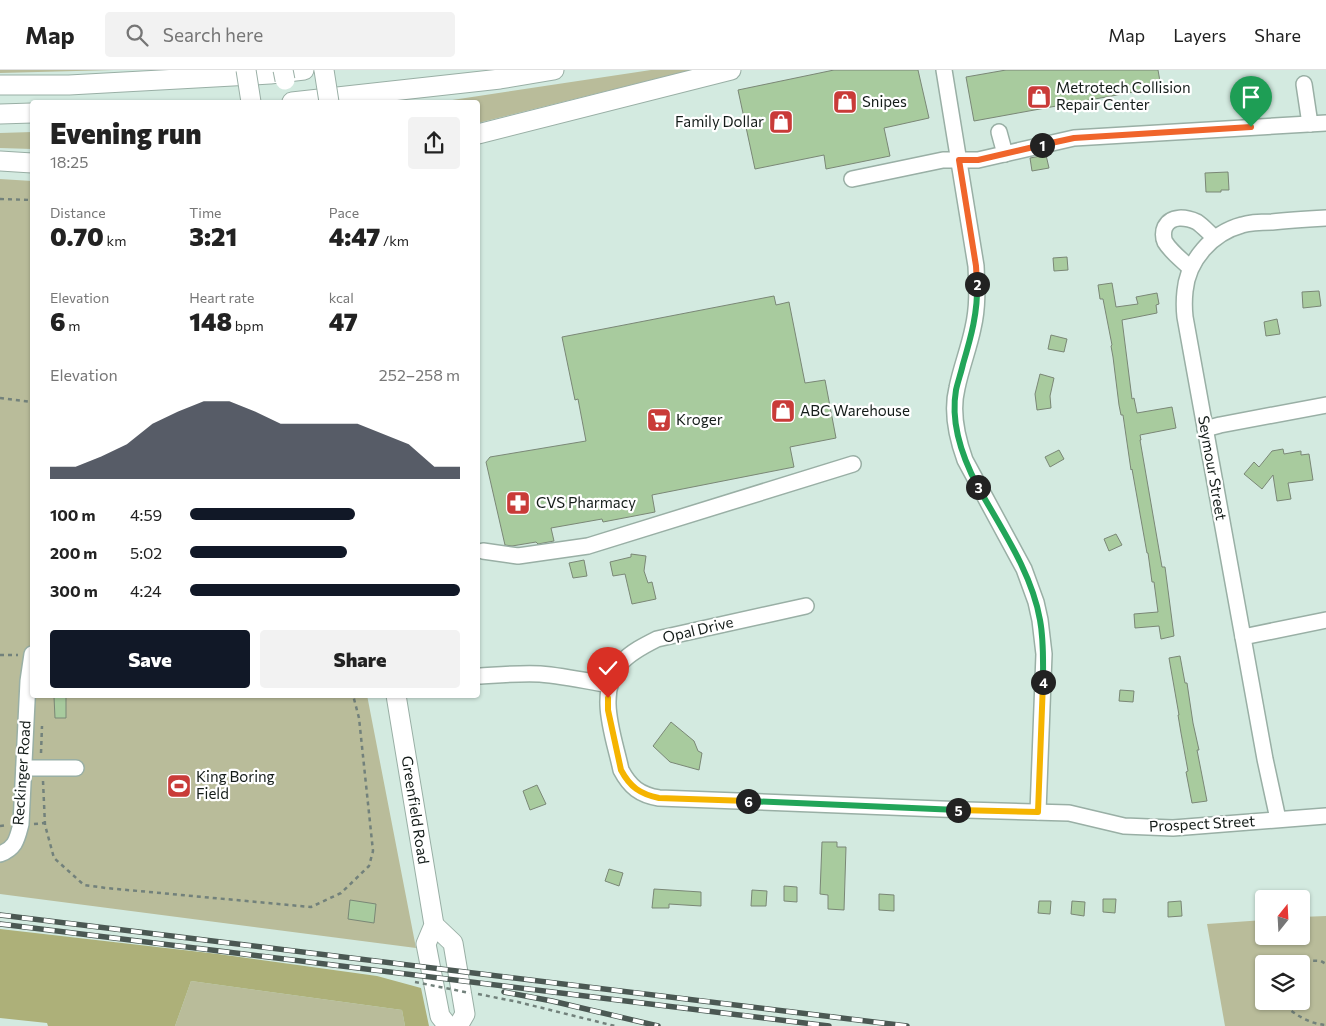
<!DOCTYPE html>
<meta charset="utf-8">
<style>
body{margin:0;font-family:Commissioner,sans-serif;background:#f2f2f2;color:#222;height:100vh;display:flex;flex-direction:column;font-size:19px;white-space:nowrap}
*{box-sizing:border-box;margin:0}
p{font-size:16px;color:#767676}
.icon{flex:none;width:28px;height:28px;fill:none;stroke:currentColor;stroke-width:2;stroke-linecap:round;stroke-linejoin:round}
.map{position:relative;flex:1;overflow:hidden}
.details{position:absolute;left:30px;top:30px;width:450px;height:598px;display:flex;flex-direction:column;background:#fff;border-radius:5px;box-shadow:0 1px 4px #0004}
.details>*{flex:none}
.needle{width:32px;rotate:18deg}
.tools{position:absolute;left:1255px;top:820px;display:grid;gap:10px}
.tools a{display:grid;place-items:center;width:55px;height:55px;border-radius:5px;background:#fff;box-shadow:0 1px 4px #0004;font-size:25px}
.pin{position:absolute;display:grid;place-items:center;width:42px;height:42px;color:#fff;margin:-51px -21px;border-radius:50% 50% 50% 0;rotate:-45deg;box-shadow:0 0 5px #0007}
.pin .icon{rotate:45deg}
.km{position:absolute;width:25px;height:25px;margin:-12px;border-radius:50%;background:#222;color:#fff;font-size:14px;line-height:25px;text-align:center}
.round{display:grid;place-items:center;flex:none;width:52px;height:52px;border-radius:5px;background:#f2f2f2}
.summary{display:flex;align-items:center;justify-content:space-between;height:85px;padding:0 20px}
h1{font-size:28px;font-weight:800;line-height:38px}
.metrics{display:grid;grid-template-columns:repeat(3,1fr);gap:8px;height:85px;padding:5px 20px}
.metrics div{display:grid;align-content:center}
.metrics b{font-size:25px;font-weight:800}
.metrics small{font-size:14px;font-weight:400}
.metrics p{font-size:14px}
.chart{height:140px;padding:10px 20px}
.chart p{display:flex;justify-content:space-between}
.chart svg{width:100%;height:90px;margin-top:5px;fill:#111827;opacity:.7}
.cta{display:flex;gap:10px;margin-top:auto;padding:10px 20px}
.cta a{flex:1;height:58px;border-radius:5px;background:#111827;color:#fff;font-size:20px;font-weight:800;line-height:58px;text-align:center}
.cta a+a{background:#f2f2f2;color:#222}
ul{padding:0 20px;list-style:none;font-size:16px}
li{display:grid;grid-template-columns:80px 60px 1fr;align-items:center;height:38px}
li i{height:12px;border-radius:6px;background:#111827}
header{display:flex;align-items:center;gap:30px;box-sizing:border-box;height:70px;padding:0 25px;background:#fff;border-bottom:1px solid #e0e0e0}
header strong{font-size:24px}
nav{display:flex;gap:28px;margin-inline-start:auto;font-size:18px}
.search{width:350px;height:45px;background:#f2f2f2;display:flex;align-items:center;gap:12px;box-sizing:border-box;padding:0 18px;border-radius:5px;color:#767676;font-size:19px}
.map>svg:first-child{display:block}
.green{fill:#b9bc9a;fill-rule:evenodd}
.forest{fill:#adb079}
.building{fill:#a8cb9e;stroke:#7a8776}
.lines{fill:none;stroke-linecap:round;stroke-linejoin:round}
.minor-casing{stroke:#99afa5;stroke-width:18}
.major-casing{stroke:#99afa5;stroke-width:21}
.path{stroke:#72817b;stroke-width:2.5;stroke-dasharray:4 4;stroke-linecap:butt}
.minor{stroke:#fff;stroke-width:15}
.major{stroke:#fff;stroke-width:19}
.rail-casing{stroke:#4b5853;stroke-width:5.5}
.rail{stroke:#fff;stroke-width:4;stroke-dasharray:11;stroke-linecap:butt}
.major-bridge-casing{stroke:#99afa5;stroke-width:21;stroke-linecap:butt}
.path-bridge{stroke:#72817b;stroke-width:2.5;stroke-dasharray:4 4;stroke-linecap:butt}
.major-bridge{stroke:#fff;stroke-width:19}
.split-1-casing{stroke:#fff;stroke-width:10}
.split-2-casing{stroke:#fff;stroke-width:10}
.split-3-casing{stroke:#fff;stroke-width:10}
.split-4-casing{stroke:#fff;stroke-width:10}
.split-5-casing{stroke:#fff;stroke-width:10}
.split-6-casing{stroke:#fff;stroke-width:10}
.split-7-casing{stroke:#fff;stroke-width:10}
.split-1{stroke:#f0652b;stroke-width:6}
.split-2{stroke:#f0652b;stroke-width:6}
.split-3{stroke:#22a559;stroke-width:6}
.split-4{stroke:#22a559;stroke-width:6}
.split-5{stroke:#f5b400;stroke-width:6}
.split-6{stroke:#22a559;stroke-width:6}
.split-7{stroke:#f5b400;stroke-width:6}
.labels{text-anchor:middle;stroke-width:4.5;stroke-linejoin:round;paint-order:stroke}
.poi-label{font-size:15px;fill:#141c19;stroke:#fff;text-anchor:start}
.street-label{font-size:15px;fill:#141c19;stroke:#fff}
</style>
<header>
<strong>Map</strong>
<div class="search"><svg class="icon" aria-label="search" viewBox="0 0 24 24"><circle cx="10" cy="10" r="6"/><path d="M15 15l6 6"/></svg>Search here</div>
<nav><a>Map</a><a>Layers</a><a>Share</a></nav>
</header>
<div class="map">
<svg width="1326" height="956" viewBox="0 0 1326 956">
<rect width="100%" height="100%" fill="#d3eae0"/>
<!-- green -->
<g class="green">
<path d="M 0,0 L 114,0 L 0,3 Z"/>
<path d="M 651,0 L 691,0 L 478,53 L 478,32 L 439,32 Z"/>
<path d="M 32,62 L 32,79 L 0,78 L 0,63 Z"/>
<path d="M 0,109 L 32,111 L 32,625 L 367,625 L 416,878 L 0,824 Z"/>
<path d="M 1326,846 L 1326,956 L 1225,956 L 1207,854 L 1264,850 L 1264,866 L 1301,866 L 1301,847 ZM 1264,894 L 1301,894 L 1301,931 L 1264,931 Z"/>
<path d="M 191,911 L 402,940 L 405,956 L 175,956 Z"/>
</g>
<!-- forest -->
<path class="forest" d="M 0,859 L 218,884 L 377,906 L 421,918 L 429,956 L 405,956 L 402,940 L 191,911 L 175,956 L 48,956 L 47,953 L 0,948 Z"/>
<!-- building -->
<g class="building">
<path d="M 834,0 L 918,0 L 929,48 L 884,58 L 890,86 L 826,99 L 824,85 L 755,99 L 738,20 Z"/>
<path d="M 1006,0 L 1158,0 L 1161,17 L 974,51 L 966,7 Z"/>
<path d="M 1046,85 L 1049,98 L 1032,101 L 1030,88 Z"/>
<path d="M 1228,102 L 1229,120 L 1221,120 L 1221,122 L 1206,122 L 1205,103 Z"/>
<path d="M 1067,187 L 1068,200 L 1054,201 L 1053,188 Z"/>
<path d="M 1112,213 L 1116,237 L 1138,234 L 1136,227 L 1157,223 L 1159,234 L 1156,235 L 1157,243 L 1122,250 L 1132,329 L 1134,328 L 1137,343 L 1172,337 L 1176,358 L 1140,365 L 1141,370 L 1140,370 L 1162,497 L 1165,497 L 1174,566 L 1161,569 L 1159,556 L 1135,558 L 1134,544 L 1158,542 L 1154,512 L 1152,512 L 1148,483 L 1147,483 L 1132,399 L 1131,400 L 1123,345 L 1121,345 L 1119,335 L 1113,287 L 1111,276 L 1112,275 L 1103,229 L 1100,229 L 1098,215 Z"/>
<path d="M 1319,221 L 1321,236 L 1303,238 L 1302,222 Z"/>
<path d="M 774,226 L 776,235 L 789,232 L 805,313 L 825,310 L 836,368 L 790,377 L 794,397 L 652,425 L 655,442 L 603,452 L 602,449 L 551,458 L 554,471 L 538,474 L 536,472 L 512,476 L 505,475 L 486,392 L 490,387 L 586,371 L 578,329 L 575,330 L 562,267 Z"/>
<path d="M 1277,249 L 1280,264 L 1266,266 L 1264,252 Z"/>
<path d="M 1051,265 L 1067,269 L 1064,282 L 1048,279 Z"/>
<path d="M 1040,304 L 1054,308 L 1050,326 L 1051,338 L 1037,340 L 1035,324 Z"/>
<path d="M 1283,379 L 1284,384 L 1301,381 L 1301,385 L 1309,384 L 1313,410 L 1288,413 L 1291,429 L 1277,431 L 1273,405 L 1262,419 L 1244,404 L 1254,392 L 1259,397 L 1272,381 Z"/>
<path d="M 1059,380 L 1064,389 L 1050,397 L 1045,387 Z"/>
<path d="M 1116,464 L 1122,475 L 1109,481 L 1104,469 Z"/>
<path d="M 631,484 L 646,486 L 644,501 L 648,513 L 652,512 L 656,529 L 632,534 L 625,504 L 613,506 L 610,492 L 631,487 Z"/>
<path d="M 584,490 L 587,506 L 573,508 L 569,493 Z"/>
<path d="M 1180,586 L 1185,613 L 1187,613 L 1193,653 L 1199,680 L 1197,680 L 1207,731 L 1192,733 L 1186,702 L 1188,701 L 1181,663 L 1178,645 L 1179,645 L 1169,588 Z"/>
<path d="M 1120,620 L 1134,621 L 1133,632 L 1119,631 Z"/>
<path d="M 54,627 L 66,627 L 66,648 L 55,648 Z"/>
<path d="M 671,652 L 694,671 L 698,681 L 702,683 L 699,700 L 670,692 L 653,676 Z"/>
<path d="M 537,715 L 546,734 L 530,740 L 523,721 Z"/>
<path d="M 822,772 L 837,772 L 837,777 L 846,777 L 844,840 L 828,839 L 828,825 L 820,824 Z"/>
<path d="M 609,799 L 623,803 L 619,816 L 605,811 Z"/>
<path d="M 784,816 L 797,817 L 797,832 L 784,831 Z"/>
<path d="M 654,819 L 701,822 L 701,836 L 669,834 L 669,838 L 652,838 Z"/>
<path d="M 752,820 L 767,821 L 766,836 L 751,836 Z"/>
<path d="M 879,824 L 894,825 L 894,841 L 879,840 Z"/>
<path d="M 1103,829 L 1116,829 L 1115,843 L 1103,842 Z"/>
<path d="M 350,830 L 376,834 L 374,853 L 348,849 Z"/>
<path d="M 1039,831 L 1051,831 L 1050,844 L 1038,843 Z"/>
<path d="M 1072,831 L 1085,832 L 1084,846 L 1071,844 Z"/>
<path d="M 1181,831 L 1182,846 L 1168,847 L 1168,832 Z"/>
</g>
<g class="lines">
<defs>
<g id="minor">
<path d="M 944,0 L 976,196 C 977,217 978,237 973,258 C 969,278 961,298 957,318 C 951,342 957,368 965,390 L 1024,499 L 1036,532 L 1040,550 L 1044,584 L 1038,742"/>
<path d="M 1304,14 L 1310,54"/>
<path d="M 999,62 L 1005,84"/>
<path d="M 852,109 L 943,90 L 978,90 L 1074,68 L 1326,53"/>
<path d="M 1190,198 C 1182,190 1171,182 1165,172 C 1163,168 1163,161 1165,157 C 1171,145 1186,147 1197,152 C 1203,156 1209,163 1215,168"/>
<path d="M 1205,359 L 1220,355 L 1326,335"/>
<path d="M 483,481 L 518,486 L 588,476 L 853,394"/>
<path d="M 806,536 L 657,569 C 645,575 631,582 622,592 C 595,622 614,666 621,700 C 630,717 640,725 659,728 L 966,740 L 1069,743 L 1124,756 L 1173,758 L 1326,746"/>
<path d="M 1243,567 L 1326,550"/>
<path d="M 478,606 C 498,605 519,603 540,604 C 564,606 587,611 610,615"/>
<path d="M 24,698 L 76,698"/>
<path d="M 1278,749 L 1265,689 L 1185,247 C 1184,238 1184,230 1185,221 C 1188,190 1212,163 1242,155 C 1251,152 1262,152 1272,152 C 1290,150 1308,149 1326,148"/>
<path d="M 0,784 C 16,778 17,769 21,754 L 28,611 L 32,584"/>
</g>
<g id="major">
<path d="M 0,15 L 69,15 L 270,4 L 304,0"/>
<path d="M 292,32 L 500,9 L 554,0"/>
<path d="M 0,44 L 32,43"/>
<path d="M 478,64 L 731,0"/>
<path d="M 0,91 L 32,93"/>
<path d="M 396,625 L 434,855 L 426,874 L 440,946 L 448,956"/>
<path d="M 434,855 L 453,873 L 465,944 L 458,956"/>
</g>
</defs>
<!-- minor casing -->
<use href="#minor" class="minor-casing"/>
<!-- major casing -->
<use href="#major" class="major-casing"/>
<!-- path -->
<g class="path">
<path d="M 0,129 L 32,130"/>
<path d="M 0,328 L 32,332"/>
<path d="M 0,585 L 18,585"/>
<path d="M 41,683 L 42,656"/>
<path d="M 43,711 L 45,755 L 54,788 L 84,815 L 106,818 L 311,837 L 341,823 L 369,796 L 373,781 L 359,648 L 353,625"/>
<path d="M 34,754 L 45,753"/>
<path d="M 0,756 L 7,755"/>
<path d="M 1290,894 L 1299,890 L 1321,891 L 1326,894"/>
<path d="M 478,924 L 518,932 L 615,956"/>
<path d="M 1279,931 C 1293,943 1308,954 1326,955"/>
</g>
<!-- minor -->
<use href="#minor" class="minor"/>
<!-- major -->
<use href="#major" class="major"/>
<defs>
<g id="rail">
<path d="M 0,845 L 907,956"/>
<path d="M 0,854 L 829,956"/>
<path d="M 504,922 L 552,931 L 658,956"/>
</g>
</defs>
<!-- rail casing -->
<use href="#rail" class="rail-casing"/>
<!-- rail -->
<use href="#rail" class="rail"/>
<defs>
<g id="major-bridge">
<path d="M 246,0 L 251,32"/>
<path d="M 283,0 L 285,10"/>
<path d="M 324,0 L 329,32"/>
</g>
</defs>
<!-- major-bridge casing -->
<use href="#major-bridge" class="major-bridge-casing"/>
<!-- path-bridge -->
<path class="path-bridge" d="M 415,912 L 470,923"/>
<!-- major-bridge -->
<use href="#major-bridge" class="major-bridge"/>
</g>
<g class="lines">
<defs>
<path id="split-1" d="M 1042,75 L 1074,68 L 1251,57"/>
<path id="split-2" d="M 977,214 L 976,196 L 959,90 L 978,90 L 1042,75"/>
<path id="split-3" d="M 977,214 C 978,242 971,267 963,294 C 961,303 958,311 956,320 C 950,354 962,387 978,417"/>
<path id="split-4" d="M 978,417 C 1001,458 1032,503 1040,550 C 1044,571 1043,591 1043,612"/>
<path id="split-5" d="M 958,740 L 1038,742 L 1043,612"/>
<path id="split-6" d="M 748,731 L 958,740"/>
<path id="split-7" d="M 608,628 L 608,640 L 621,700 C 630,717 640,724 659,728 L 748,731"/>
</defs>
<!-- split-1 casing -->
<use href="#split-1" class="split-1-casing"/>
<!-- split-2 casing -->
<use href="#split-2" class="split-2-casing"/>
<!-- split-3 casing -->
<use href="#split-3" class="split-3-casing"/>
<!-- split-4 casing -->
<use href="#split-4" class="split-4-casing"/>
<!-- split-5 casing -->
<use href="#split-5" class="split-5-casing"/>
<!-- split-6 casing -->
<use href="#split-6" class="split-6-casing"/>
<!-- split-7 casing -->
<use href="#split-7" class="split-7-casing"/>
<!-- split-1 -->
<use href="#split-1" class="split-1"/>
<!-- split-2 -->
<use href="#split-2" class="split-2"/>
<!-- split-3 -->
<use href="#split-3" class="split-3"/>
<!-- split-4 -->
<use href="#split-4" class="split-4"/>
<!-- split-5 -->
<use href="#split-5" class="split-5"/>
<!-- split-6 -->
<use href="#split-6" class="split-6"/>
<!-- split-7 -->
<use href="#split-7" class="split-7"/>
</g>
<!-- icons -->
<defs>
<symbol id="shop-square" viewBox="-11 -11 22 22"><rect x="-9" y="-9" width="18" height="18" rx="4" fill="#c93b38" stroke="#fff"/><path d="M-5-2.5h2.3a2.7 3.5 0 0 1 5.4 0H5L5.5 6h-11ZM-1.5-2.5h3a1.5 2.3 0 0 0-3 0Z" fill="#fff"/></symbol>
<symbol id="supermarket-square" viewBox="-11 -11 22 22"><rect x="-9" y="-9" width="18" height="18" rx="4" fill="#c93b38" stroke="#fff"/><path d="M-6-5.5h2.5l.6 2H6L4.5 2H-2.5L-4.4-4H-6ZM-1.5 3.2a1.3 1.3 0 1 0 .1 0ZM3 3.2a1.3 1.3 0 1 0 .1 0Z" fill="#fff"/></symbol>
<symbol id="pharmacy-square" viewBox="-11 -11 22 22"><rect x="-9" y="-9" width="18" height="18" rx="4" fill="#c93b38" stroke="#fff"/><path d="M-2-6h4v4h4v4h-4v4h-4v-4h-4v-4h4Z" fill="#fff"/></symbol>
<symbol id="stadium-square" viewBox="-11 -11 22 22"><rect x="-9" y="-9" width="18" height="18" rx="4" fill="#c93b38" stroke="#fff"/><path d="M0-5a6.5 5 0 1 0 0 10a6.5 5 0 1 0 0-10ZM-3.5-1.8h7v3.6h-7Z" fill="#fff"/></symbol>
</defs>
<g fill-rule="evenodd">
<use href="#shop-square" x="1025" y="13" width="28" height="28"/>
<use href="#shop-square" x="831" y="18" width="28" height="28"/>
<use href="#shop-square" x="767" y="38" width="28" height="28"/>
<use href="#shop-square" x="769" y="327" width="28" height="28"/>
<use href="#supermarket-square" x="645" y="336" width="28" height="28"/>
<use href="#pharmacy-square" x="504" y="419" width="28" height="28"/>
<use href="#stadium-square" x="165" y="702" width="28" height="28"/>
</g>
<g class="labels">
<!-- poi labels -->
<g class="poi-label">
<text x="1056" y="23">Metrotech Collision<tspan x="1056" dy="17">Repair Center</tspan></text>
<text x="862" y="37">Snipes</text>
<text x="764" y="57" text-anchor="end">Family Dollar</text>
<text x="800" y="346">ABC Warehouse</text>
<text x="676" y="355">Kroger</text>
<text x="536" y="438">CVS Pharmacy</text>
<text x="196" y="712">King Boring<tspan x="196" dy="17">Field</tspan></text>
</g>
<!-- street labels -->
<g class="street-label">
<text transform="translate(1212 398) rotate(80)" y="5">Seymour Street</text>
<text transform="translate(698 560) rotate(-13)" y="5">Opal Drive</text>
<text transform="translate(22 703) rotate(-86)" y="5">Reckinger Road</text>
<text transform="translate(415 740) rotate(81)" y="5">Greenfield Road</text>
<text transform="translate(1202 754) rotate(-3)" y="5">Prospect Street</text>
</g>
</g>
</svg>
<div class="tools">
<a><svg class="needle" viewBox="-14 -14 28 28"><path d="M0-13l5 13h-10z" fill="#e53935"/><path d="M0 13l5-13h-10z" fill="#767676"/></svg></a>
<a><svg class="icon" aria-label="layers" viewBox="0 0 24 24"><path d="M12 4l9 5-9 5-9-5zM3 14l9 5 9-5"/></svg></a>
</div>
<div class="pin" style="left:1251px;top:57px;background:#1e9e55"><svg class="icon" aria-label="arrive" viewBox="0 0 24 24"><path d="M6 21V4h12l-3 4 3 4H6"/></svg></div>
<div class="pin" style="left:608px;top:628px;background:#d93025"><svg class="icon" aria-label="check" viewBox="0 0 24 24"><path d="M5 12l5 5 9-10"/></svg></div>
<b class="km" style="left:1042px;top:75px">1</b>
<b class="km" style="left:977px;top:214px">2</b>
<b class="km" style="left:978px;top:417px">3</b>
<b class="km" style="left:1043px;top:612px">4</b>
<b class="km" style="left:958px;top:740px">5</b>
<b class="km" style="left:748px;top:731px">6</b>
<section class="details">
<div class="summary"><div><h1>Evening run</h1><p>18:25</p></div><a class="round"><svg class="icon" aria-label="share" viewBox="0 0 24 24"><path d="M12 15V3M7 8l5-5 5 5M5 13v7h14v-7"/></svg></a></div>
<div class="metrics">
<div><p>Distance</p><b>0.70<small> km</small></b></div>
<div><p>Time</p><b>3:21</b></div>
<div><p>Pace</p><b>4:47<small> /km</small></b></div>
</div>
<div class="metrics">
<div><p>Elevation</p><b>6<small> m</small></b></div>
<div><p>Heart rate</p><b>148<small> bpm</small></b></div>
<div><p>kcal</p><b>47</b></div>
</div>
<div class="chart"><p><span>Elevation</span>252–258 m</p>
<svg viewBox="0 0 160 44" preserveAspectRatio="none"><path d="M0 44V38L10 38L20 33L30 27L40 17L50 11L60 6L70 6L80 11L90 17L100 17L110 17L120 17L130 22L140 27L150 38L160 38V44z"/></svg>
</div>
<ul>
<li><b>100 m</b>4:59<i style="width:61%"></i></li>
<li><b>200 m</b>5:02<i style="width:58%"></i></li>
<li><b>300 m</b>4:24<i style="width:100%"></i></li>
</ul>
<div class="cta"><a>Save</a><a>Share</a></div>
</section>
</div>
